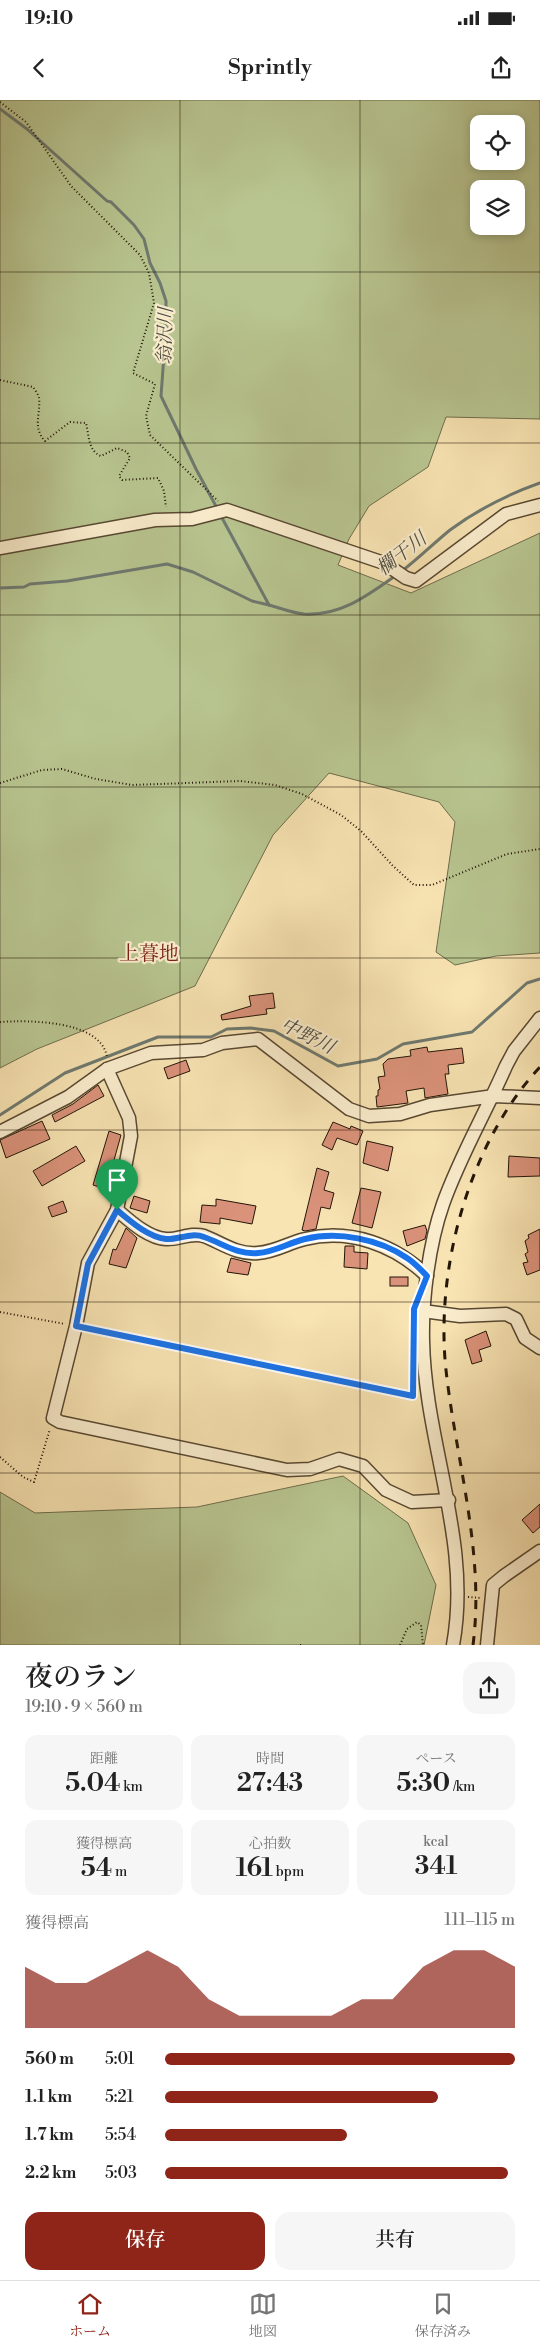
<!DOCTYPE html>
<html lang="ja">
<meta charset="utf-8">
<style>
body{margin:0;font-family:"Libre Bodoni","Noto Serif JP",serif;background:#f6f6f6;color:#222;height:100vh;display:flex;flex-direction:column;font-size:19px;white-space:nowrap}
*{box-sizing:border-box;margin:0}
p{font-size:16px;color:#767676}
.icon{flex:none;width:28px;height:28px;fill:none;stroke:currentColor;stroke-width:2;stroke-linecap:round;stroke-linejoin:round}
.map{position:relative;height:1545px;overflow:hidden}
.details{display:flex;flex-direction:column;background:#fff;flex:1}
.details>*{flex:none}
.controls{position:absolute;left:470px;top:15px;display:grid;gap:10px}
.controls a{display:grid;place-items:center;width:55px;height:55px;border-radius:10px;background:#fff;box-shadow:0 2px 8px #0003;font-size:25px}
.pin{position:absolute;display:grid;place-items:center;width:42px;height:42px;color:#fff;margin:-51px -21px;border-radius:50% 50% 50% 0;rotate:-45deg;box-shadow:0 0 5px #0007}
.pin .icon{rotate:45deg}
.round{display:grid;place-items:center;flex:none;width:52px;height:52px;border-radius:15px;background:#f6f6f6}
.headline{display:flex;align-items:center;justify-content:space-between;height:85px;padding:0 25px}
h1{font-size:28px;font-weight:600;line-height:38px}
.stats{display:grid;grid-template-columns:repeat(3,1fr);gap:8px;height:85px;padding:5px 25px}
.stats div{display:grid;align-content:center;border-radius:12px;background:#f6f6f6;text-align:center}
.stats b{font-size:25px;font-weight:600}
.stats small{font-size:14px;font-weight:400}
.stats p{font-size:14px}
.chart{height:140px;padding:10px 25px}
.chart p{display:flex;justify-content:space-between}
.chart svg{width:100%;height:90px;margin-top:5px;fill:#8f2418;opacity:.7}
.cta{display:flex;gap:10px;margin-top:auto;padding:10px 25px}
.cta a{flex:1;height:58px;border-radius:15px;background:#8f2418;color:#fff;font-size:20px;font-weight:600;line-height:58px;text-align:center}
.cta a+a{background:#f6f6f6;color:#222}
ul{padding:0 25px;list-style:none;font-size:16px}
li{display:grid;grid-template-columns:80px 60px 1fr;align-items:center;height:38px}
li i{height:12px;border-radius:6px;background:#8f2418}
.status{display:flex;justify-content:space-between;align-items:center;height:35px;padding:0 25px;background:#fff;direction:ltr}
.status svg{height:14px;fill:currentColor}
header{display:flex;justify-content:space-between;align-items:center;height:65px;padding:0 25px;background:#fff;font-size:22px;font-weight:600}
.dock{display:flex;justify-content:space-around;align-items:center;height:70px;border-top:1px solid #e0e0e0;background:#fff;font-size:14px;color:#767676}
.dock a{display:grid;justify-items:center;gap:2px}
.dock .current{color:#8f2418}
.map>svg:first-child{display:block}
.green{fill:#b8c590;stroke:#6e6d4c;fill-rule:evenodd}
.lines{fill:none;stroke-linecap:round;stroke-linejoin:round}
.stream{stroke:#6e796f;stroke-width:3}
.building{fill:#da927a;stroke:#231507}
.street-casing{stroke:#584832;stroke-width:15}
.path{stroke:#231507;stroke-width:2;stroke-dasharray:1 2.5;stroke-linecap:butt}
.street{stroke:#faedcd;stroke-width:12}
.rail{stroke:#231507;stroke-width:3;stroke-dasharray:9 9;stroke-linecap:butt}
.route-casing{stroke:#fff;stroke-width:10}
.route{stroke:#1a73e8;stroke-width:6}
.grid{fill:none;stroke:#231507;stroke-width:1;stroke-opacity:0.55}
.labels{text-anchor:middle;stroke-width:4.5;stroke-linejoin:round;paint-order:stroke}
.water-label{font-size:19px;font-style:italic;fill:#4f4f44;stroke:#faedcd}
.quarter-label{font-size:20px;fill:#7a1f14;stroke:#faedcd}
</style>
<div class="status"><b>19:10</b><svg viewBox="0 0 49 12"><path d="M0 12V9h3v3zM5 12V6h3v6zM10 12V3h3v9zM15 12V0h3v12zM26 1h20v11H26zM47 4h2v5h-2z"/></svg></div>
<header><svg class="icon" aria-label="back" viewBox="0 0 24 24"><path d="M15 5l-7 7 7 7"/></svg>Sprintly<svg class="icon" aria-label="share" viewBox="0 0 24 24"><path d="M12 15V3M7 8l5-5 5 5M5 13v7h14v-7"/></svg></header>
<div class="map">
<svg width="540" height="1545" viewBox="0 0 540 1545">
<rect width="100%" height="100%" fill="#f8e3b2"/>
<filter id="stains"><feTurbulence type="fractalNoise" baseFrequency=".004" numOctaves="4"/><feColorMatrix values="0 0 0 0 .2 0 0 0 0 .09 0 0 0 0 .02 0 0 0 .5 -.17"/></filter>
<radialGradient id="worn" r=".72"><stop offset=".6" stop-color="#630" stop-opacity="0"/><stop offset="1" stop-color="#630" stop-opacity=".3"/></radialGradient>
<!-- green -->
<g class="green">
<path d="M 0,0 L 540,0 L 540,319 L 446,317 L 428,367 L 369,406 L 349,439 L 338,465 L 411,493 L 540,433 L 540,853 L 496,856 L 455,865 L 436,852 L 455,722 L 439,702 L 329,673 L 273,735 L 195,886 L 37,949 L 0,968 ZM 479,24 L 516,24 L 516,61 L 479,61 ZM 479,89 L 516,89 L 516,126 L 479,126 Z"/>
<path d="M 343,1376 L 408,1423 L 436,1485 L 424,1545 L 0,1545 L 0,1392 L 35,1413 L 197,1407 Z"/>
</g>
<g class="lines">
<!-- stream -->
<g class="stream">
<path d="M 0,9 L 27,29 L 107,101 L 111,102 L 134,125 L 144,139 L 150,163 L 160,183 L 166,201 L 166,228 L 161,296 L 196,369 L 218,410"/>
<path d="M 221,416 L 269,505"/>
<path d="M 402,471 C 419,458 434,443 450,430 C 477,410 509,394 540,383"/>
<path d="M 0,488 L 24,487 L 30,484 L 67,481 L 167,464 L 193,472 L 252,501 L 269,505"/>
<path d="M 269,505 C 280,508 292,513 304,514 C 340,516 367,496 395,476"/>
<path d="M 0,1015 L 65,973 L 158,937 L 211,937 L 227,929 L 251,928 L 274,931 L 338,966 L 377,959 L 403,944 L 472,932 L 527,883 L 540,879"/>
</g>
</g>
<!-- building -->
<g class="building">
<path d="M 273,893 L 275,908 L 266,909 L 267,914 L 222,920 L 221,915 L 251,906 L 249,896 Z"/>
<path d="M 427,947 L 428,952 L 462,948 L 464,963 L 448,965 L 449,974 L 445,974 L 448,994 L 425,998 L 424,988 L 406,991 L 408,1003 L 377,1007 L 376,996 L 378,996 L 378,990 L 380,989 L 378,977 L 385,976 L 383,964 L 388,959 L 411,956 L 410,950 Z"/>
<path d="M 186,960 L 190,971 L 168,979 L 164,968 Z"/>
<path d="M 98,985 L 104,996 L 55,1022 L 52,1015 L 73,1004 Z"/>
<path d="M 42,1021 L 50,1039 L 6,1058 L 0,1040 Z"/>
<path d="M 333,1022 L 350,1029 L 351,1026 L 363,1031 L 357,1045 L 337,1038 L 332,1050 L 322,1045 Z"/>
<path d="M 109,1031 L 121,1035 L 106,1089 L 93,1085 Z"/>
<path d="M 367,1041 L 393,1047 L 388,1071 L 363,1063 Z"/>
<path d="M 76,1046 L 85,1061 L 42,1086 L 33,1071 Z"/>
<path d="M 509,1056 L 540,1058 L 540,1076 L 508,1077 Z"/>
<path d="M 317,1068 L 329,1072 L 324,1090 L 334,1093 L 330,1109 L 321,1107 L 316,1129 L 305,1131 L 302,1130 Z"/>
<path d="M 361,1088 L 381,1092 L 372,1128 L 352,1123 Z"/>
<path d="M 134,1096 L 150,1101 L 147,1113 L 130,1108 Z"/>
<path d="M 216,1099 L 256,1106 L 252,1124 L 220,1118 L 220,1124 L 200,1122 L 202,1105 L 216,1106 Z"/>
<path d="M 63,1101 L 67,1112 L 52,1117 L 48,1107 Z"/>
<path d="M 425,1125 L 427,1131 L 425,1139 L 407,1146 L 403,1131 Z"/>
<path d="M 126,1128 L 137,1138 L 126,1168 L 109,1164 L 113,1149 L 116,1150 Z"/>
<path d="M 540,1129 L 540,1170 L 527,1175 L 523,1163 L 528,1162 L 525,1154 L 528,1152 L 525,1141 L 529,1138 L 528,1135 Z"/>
<path d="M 345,1146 L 354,1146 L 354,1152 L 368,1153 L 367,1169 L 344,1167 Z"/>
<path d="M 231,1158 L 251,1163 L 248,1175 L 227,1172 Z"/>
<rect x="390" y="1177" width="18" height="9"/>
<path d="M 486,1231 L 491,1246 L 479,1250 L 482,1261 L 472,1264 L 465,1240 Z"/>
<path d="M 540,1404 L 540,1427 L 533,1433 L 522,1420 Z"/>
</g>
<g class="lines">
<defs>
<g id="street">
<path d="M 0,448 L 155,420 L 192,419 L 227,410 L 384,463 L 406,478 L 416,481 L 506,414 L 540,405"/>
<path d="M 107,969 L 129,1018 L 131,1036 L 117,1110 L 88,1163 L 76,1226 L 53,1318 L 60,1322 L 287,1370 L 310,1369 L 339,1359 L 363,1366 L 386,1390 L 412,1402 L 449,1400"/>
<path d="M 0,1032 L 68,997 L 107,969 L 151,953 L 203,950 L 222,943 L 258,939 L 349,1009 L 369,1016 L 400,1014 L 430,1005 L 494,996 L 540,998"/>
<path d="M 117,1110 C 130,1121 148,1138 166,1139 C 178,1140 191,1132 204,1136 C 222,1143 237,1155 258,1153 C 275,1152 288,1143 305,1139 C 350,1128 395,1145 427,1176"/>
<path d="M 423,1211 L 460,1216 L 506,1214 L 516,1219 L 525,1238 L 540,1248"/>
<path d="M 453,1545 C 472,1442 425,1344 423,1241 C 422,1199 429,1144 443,1104 C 460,1056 486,1012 506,966 L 514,951 L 540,918"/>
<path d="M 487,1545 L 493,1485 L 504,1476 L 540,1451"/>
</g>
</defs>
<!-- street casing -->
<use href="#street" class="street-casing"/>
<!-- path -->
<g class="path">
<path d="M 0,2 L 26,22 L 71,86 L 140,155 L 149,173 L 154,203 L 133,273 L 155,284 L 146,316 L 150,335 L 218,401"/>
<path d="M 0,280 L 33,287 C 35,290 38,294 39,298 C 41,314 32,327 45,341 L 70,322 L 86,323 C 89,335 88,351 101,356 L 117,348 L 127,352 L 130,358 L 119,376 L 122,380 L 158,378 L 164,391 L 166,407"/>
<path d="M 0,683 L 42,670 L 62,669 L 96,679 L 132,685 L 240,681 L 275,685 L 302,694 L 341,715 L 361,731 L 393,766 L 414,785 L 432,785 L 507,754 L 540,749"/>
<path d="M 0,922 C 29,920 101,920 107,957"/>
<path d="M 0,1212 L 65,1224"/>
<path d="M 87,1229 L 413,1296 L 413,1281"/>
<path d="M 0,1357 L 23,1377 L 34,1382 L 50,1329"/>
<path d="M 468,1497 L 481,1498"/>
<path d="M 300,1545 L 301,1545"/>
<path d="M 400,1545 L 407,1529 L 417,1522 L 421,1525 L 423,1545"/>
</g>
<!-- street -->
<use href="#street" class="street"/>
<!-- rail -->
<path class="rail" d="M 473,1545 C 485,1453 456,1361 446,1270 C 435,1168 469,1043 540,967"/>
</g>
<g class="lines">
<defs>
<path id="route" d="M 117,1110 C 130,1121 148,1137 166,1139 C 178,1140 191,1132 204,1137 C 222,1143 237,1155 258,1153 C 275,1152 288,1143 305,1139 C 338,1131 379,1139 407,1158 C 415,1163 421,1170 427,1176 L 414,1209 L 413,1296 L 76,1226 L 88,1164 Z"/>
</defs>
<!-- route casing -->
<use href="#route" class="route-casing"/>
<!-- route -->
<use href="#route" class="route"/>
</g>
<!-- grid -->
<path class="grid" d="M 180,0 L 180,1545M 360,0 L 360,1545M 0,172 L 540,172M 0,343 L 540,343M 0,515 L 540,515M 0,687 L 540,687M 0,858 L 540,858M 0,1030 L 540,1030M 0,1202 L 540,1202M 0,1373 L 540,1373"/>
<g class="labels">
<!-- water labels -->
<g class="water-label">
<text transform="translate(164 236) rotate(-88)" y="7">翁沢川</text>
<text transform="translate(401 453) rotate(-38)" y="7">欄干川</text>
<text transform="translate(308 935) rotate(26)" y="7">中野川</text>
</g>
<!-- quarter labels -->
<g class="quarter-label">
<text x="149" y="860">上暮地</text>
</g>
</g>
<rect width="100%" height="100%" filter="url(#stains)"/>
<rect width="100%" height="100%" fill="url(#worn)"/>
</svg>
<div class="controls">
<a><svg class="icon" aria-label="locate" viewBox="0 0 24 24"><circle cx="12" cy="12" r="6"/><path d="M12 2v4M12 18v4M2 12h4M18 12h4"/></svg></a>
<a><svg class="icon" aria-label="layers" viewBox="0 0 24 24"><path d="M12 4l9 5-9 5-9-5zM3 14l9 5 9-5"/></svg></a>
</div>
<div class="pin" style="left:117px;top:1110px;background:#1e9e55"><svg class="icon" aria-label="arrive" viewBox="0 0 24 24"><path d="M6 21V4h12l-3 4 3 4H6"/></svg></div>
</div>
<section class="details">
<div class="headline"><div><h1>夜のラン</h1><p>19:10 · 9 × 560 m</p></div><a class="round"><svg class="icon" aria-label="share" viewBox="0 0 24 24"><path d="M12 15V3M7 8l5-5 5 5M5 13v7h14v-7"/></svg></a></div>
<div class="stats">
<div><p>距離</p><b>5.04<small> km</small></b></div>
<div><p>時間</p><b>27:43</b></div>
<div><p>ペース</p><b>5:30<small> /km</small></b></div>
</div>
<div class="stats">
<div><p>獲得標高</p><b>54<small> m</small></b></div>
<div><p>心拍数</p><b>161<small> bpm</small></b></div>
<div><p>kcal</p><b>341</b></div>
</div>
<div class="chart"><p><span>獲得標高</span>111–115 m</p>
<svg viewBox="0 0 160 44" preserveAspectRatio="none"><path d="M0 44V14L10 22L20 22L30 14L40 6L50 14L60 30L70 38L80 38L90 38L100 38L110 30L120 30L130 14L140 6L150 6L160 14V44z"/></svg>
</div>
<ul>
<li><b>560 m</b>5:01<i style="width:100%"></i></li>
<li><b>1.1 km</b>5:21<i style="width:78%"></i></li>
<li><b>1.7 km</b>5:54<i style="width:52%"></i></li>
<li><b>2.2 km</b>5:03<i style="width:98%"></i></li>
</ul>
<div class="cta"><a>保存</a><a>共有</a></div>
</section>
<nav class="dock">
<a class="current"><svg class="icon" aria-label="home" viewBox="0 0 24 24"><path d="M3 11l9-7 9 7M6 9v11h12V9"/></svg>ホーム</a>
<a><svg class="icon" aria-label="map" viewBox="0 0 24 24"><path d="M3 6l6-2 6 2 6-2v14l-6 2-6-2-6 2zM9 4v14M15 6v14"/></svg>地図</a>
<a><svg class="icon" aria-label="saved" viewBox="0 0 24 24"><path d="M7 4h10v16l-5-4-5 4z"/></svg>保存済み</a>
</nav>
